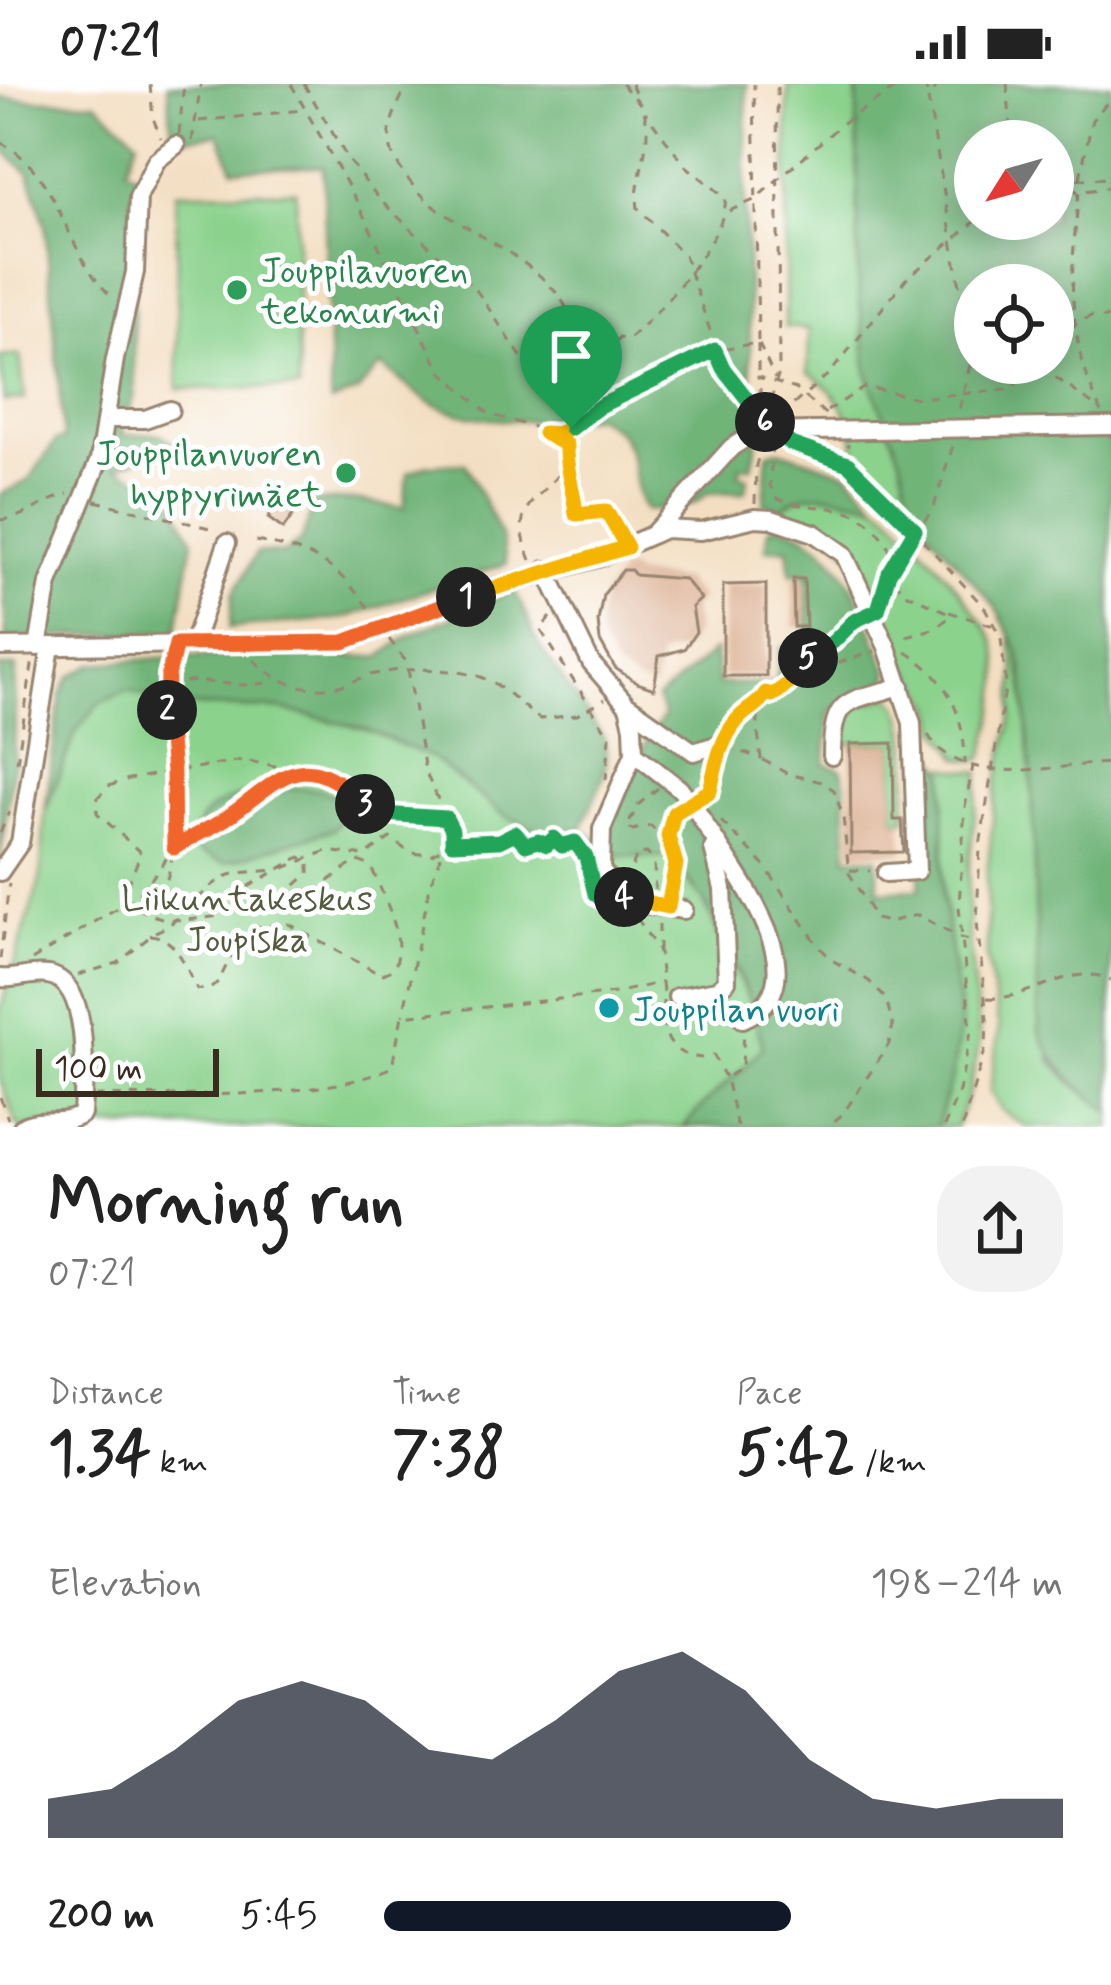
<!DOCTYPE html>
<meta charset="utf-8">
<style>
body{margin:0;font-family:Mynerve,sans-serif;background:#f2f2f2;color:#222;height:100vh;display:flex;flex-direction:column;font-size:45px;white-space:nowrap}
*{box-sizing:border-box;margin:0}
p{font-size:39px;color:#767676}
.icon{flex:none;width:66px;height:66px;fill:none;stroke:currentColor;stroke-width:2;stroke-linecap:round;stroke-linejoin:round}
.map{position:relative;height:1043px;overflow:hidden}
.sheet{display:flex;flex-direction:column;background:#fff;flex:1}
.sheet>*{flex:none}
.needle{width:78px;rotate:233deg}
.buttons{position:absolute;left:954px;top:36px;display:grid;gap:24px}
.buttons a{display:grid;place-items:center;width:120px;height:120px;border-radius:50%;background:#fff;box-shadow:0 6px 30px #0003;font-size:60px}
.scale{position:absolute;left:36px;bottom:30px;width:183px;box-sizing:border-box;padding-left:12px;border:6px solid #3b2a1e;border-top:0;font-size:33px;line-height:42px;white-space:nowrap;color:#3b2a1e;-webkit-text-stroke:9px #fff;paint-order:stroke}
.pin{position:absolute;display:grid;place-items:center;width:102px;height:102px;color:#fff;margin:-123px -51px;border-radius:50% 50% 50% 0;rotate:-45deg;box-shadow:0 0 12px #0007}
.pin .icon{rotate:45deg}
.km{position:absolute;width:60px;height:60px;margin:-30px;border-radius:50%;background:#222;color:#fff;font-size:33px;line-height:60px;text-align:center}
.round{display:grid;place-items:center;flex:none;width:126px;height:126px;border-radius:48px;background:#f2f2f2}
.overview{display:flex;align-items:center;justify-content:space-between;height:204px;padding:0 48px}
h1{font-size:66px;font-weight:800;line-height:90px}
.stats{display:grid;grid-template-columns:repeat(3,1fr);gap:18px;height:204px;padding:12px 48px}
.stats div{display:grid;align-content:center}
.stats b{font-size:60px;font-weight:800}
.stats small{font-size:33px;font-weight:400}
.stats p{font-size:33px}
.chart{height:336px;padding:24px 48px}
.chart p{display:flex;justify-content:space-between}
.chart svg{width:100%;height:216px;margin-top:12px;fill:#111827;opacity:.7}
ul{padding:0 48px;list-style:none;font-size:39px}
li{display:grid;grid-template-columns:192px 144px 1fr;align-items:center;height:90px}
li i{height:30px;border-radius:15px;background:#111827}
.status{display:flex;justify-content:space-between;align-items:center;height:84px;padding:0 60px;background:#fff;direction:ltr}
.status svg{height:33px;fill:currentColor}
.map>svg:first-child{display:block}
.green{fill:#8bd28d;stroke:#637e56;stroke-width:3}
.forest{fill:#70b478;stroke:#566f4b;stroke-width:3;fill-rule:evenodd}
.building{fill:#d9aa8a}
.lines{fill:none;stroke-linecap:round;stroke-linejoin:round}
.minor-casing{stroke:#978470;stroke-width:22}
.path{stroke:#978470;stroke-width:3;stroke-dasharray:9 9;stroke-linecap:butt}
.minor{stroke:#fff;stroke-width:16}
.split-1-casing{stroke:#fff;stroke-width:24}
.split-2-casing{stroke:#fff;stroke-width:24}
.split-3-casing{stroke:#fff;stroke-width:24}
.split-4-casing{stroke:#fff;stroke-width:24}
.split-5-casing{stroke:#fff;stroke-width:24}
.split-6-casing{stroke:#fff;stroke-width:24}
.split-7-casing{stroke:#fff;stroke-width:24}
.split-1{stroke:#f5b400;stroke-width:15}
.split-2{stroke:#f0652b;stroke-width:15}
.split-3{stroke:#f0652b;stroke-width:15}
.split-4{stroke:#22a559;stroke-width:15}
.split-5{stroke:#f5b400;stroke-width:15}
.split-6{stroke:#22a559;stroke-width:15}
.split-7{stroke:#22a559;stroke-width:15}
.leisure-dot{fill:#2e9e5b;stroke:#fff;stroke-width:4.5}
.culture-dot{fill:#0f9aa8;stroke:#fff;stroke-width:4.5}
.labels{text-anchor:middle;stroke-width:10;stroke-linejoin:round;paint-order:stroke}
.leisure-label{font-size:36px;fill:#27864d;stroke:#fff;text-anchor:start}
.park-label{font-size:36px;fill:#535c3f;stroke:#fff}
.culture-label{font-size:36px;fill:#0d838f;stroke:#fff;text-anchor:start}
</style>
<div class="status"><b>07:21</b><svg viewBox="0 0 49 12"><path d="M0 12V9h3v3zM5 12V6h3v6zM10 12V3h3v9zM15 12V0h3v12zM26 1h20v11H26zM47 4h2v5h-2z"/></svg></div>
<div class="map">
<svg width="1111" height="1043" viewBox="0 0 1111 1043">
<rect width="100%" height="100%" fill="#fff"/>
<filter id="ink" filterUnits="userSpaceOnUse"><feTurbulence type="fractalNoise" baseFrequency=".00833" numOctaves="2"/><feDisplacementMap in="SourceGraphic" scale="24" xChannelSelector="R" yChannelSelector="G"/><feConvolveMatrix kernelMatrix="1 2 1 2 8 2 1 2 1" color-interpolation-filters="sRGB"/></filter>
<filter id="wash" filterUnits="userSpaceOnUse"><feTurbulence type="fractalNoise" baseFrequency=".004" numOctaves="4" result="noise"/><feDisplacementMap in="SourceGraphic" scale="48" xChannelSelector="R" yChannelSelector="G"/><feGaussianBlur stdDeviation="2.7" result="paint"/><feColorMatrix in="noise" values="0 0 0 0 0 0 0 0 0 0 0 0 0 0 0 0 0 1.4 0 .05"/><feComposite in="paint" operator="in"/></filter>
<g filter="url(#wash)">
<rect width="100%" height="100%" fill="#f3dec1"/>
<!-- green -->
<g class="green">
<path d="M 788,0 L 857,0 L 858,201 L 868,291 L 900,373 L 913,428 L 855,376 C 856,340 839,306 808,289 L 809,245 L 785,243 Z"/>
<path d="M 296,107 L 299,304 L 178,305 L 176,108 Z"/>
<path d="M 20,271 L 25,315 L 4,317 L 0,273 Z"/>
<path d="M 813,409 C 831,412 861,411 877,420 C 901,433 990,538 996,563 C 1005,600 993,639 983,674 L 977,677 L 960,674 L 938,644 C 938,614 907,587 893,563 C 874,531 870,492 844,462 C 827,442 799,445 781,426 L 798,412 Z"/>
<path d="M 1009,546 L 1017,564 L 1025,609 L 1051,976 L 1075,1002 L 1111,1027 L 1111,1043 L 1026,1043 L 1001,1026 L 990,1007 L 999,945 L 987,875 L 987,790 L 997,698 L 1013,630 L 1015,585 Z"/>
<path d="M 127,606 L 179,622 L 281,625 L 365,645 L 431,673 L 504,731 L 542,748 L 581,745 L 617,771 L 666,773 L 702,814 L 758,937 L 763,964 C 738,993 707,1013 684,1043 L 18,1043 L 0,996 L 0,926 L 41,792 L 45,727 L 76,647 L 100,618 Z"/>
<path d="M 890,612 C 916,629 906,705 905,735 L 894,736 L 893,659 L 845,659 C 845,619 855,623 890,612 Z"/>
<path d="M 941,683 L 980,688 L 969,780 L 968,847 L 980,957 L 969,1008 L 956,1043 L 936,1043 L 952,993 L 961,939 L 943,810 L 945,689 Z"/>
</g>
<!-- forest -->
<g class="forest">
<path d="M 168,0 L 747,0 L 745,118 L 753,341 L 757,360 L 752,382 L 740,383 L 739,390 L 748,393 L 745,408 L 707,409 C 694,425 665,426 645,426 C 631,403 637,373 621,351 C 616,344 604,338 597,332 C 547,337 482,343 435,321 C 416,312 398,293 381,281 L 357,308 L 331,318 L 323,82 L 233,85 L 219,50 L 172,56 Z"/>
<path d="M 857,0 L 1111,0 L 1111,1027 C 1078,1004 1055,985 1039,948 L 1032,701 L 1023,586 L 1017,564 L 994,521 L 913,428 L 900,373 L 868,291 L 858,201 ZM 975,57 L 1053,57 L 1053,135 L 975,135 ZM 975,201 L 1053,201 L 1053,279 L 975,279 Z"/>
<path d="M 0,14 L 96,18 L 138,56 L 126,84 L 138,91 L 131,116 L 135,311 L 120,351 L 160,350 L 178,362 L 116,383 L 170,408 L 193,456 L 177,548 L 6,555 L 0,411 L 29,396 L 56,357 L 64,355 L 45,140 L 29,89 L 0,63 Z"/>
<path d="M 779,366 L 848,389 L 877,420 C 844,414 805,399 781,426 L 764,419 L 768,369 Z"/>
<path d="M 465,379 L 501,452 L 506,480 L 344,534 L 230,544 L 233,511 L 257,468 L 283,470 L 302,456 L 314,418 L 353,416 L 404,424 L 408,389 L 427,381 Z"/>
<path d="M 775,441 C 847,454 865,532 889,590 L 883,600 L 830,628 L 825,680 L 841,685 L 845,697 L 847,773 L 877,774 L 879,807 L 920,805 L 924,700 L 916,639 L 945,689 L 943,810 L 961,939 L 952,993 L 936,1043 L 684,1043 C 706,1013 738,993 762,964 C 756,922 725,854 703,816 C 693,800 678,786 666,773 L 617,771 L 602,760 C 622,718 635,669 664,632 L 657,615 L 715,566 L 718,600 L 776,599 L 781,564 L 809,558 L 807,490 L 791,490 L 788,464 L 766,465 L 769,445 Z"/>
<path d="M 515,506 L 538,560 L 604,654 L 607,673 L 604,692 L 581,745 L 542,749 L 504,731 L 431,673 L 365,645 L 281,625 L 179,622 L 127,606 L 100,618 L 76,647 L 45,727 L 61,610 L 71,592 L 93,580 L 180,572 L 380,573 L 408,552 Z"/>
<path d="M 0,583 L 16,583 L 14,675 L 0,775 Z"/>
<path d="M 290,704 L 321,706 L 341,716 L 343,732 L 334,745 L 224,779 L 195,767 C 188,714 252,709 290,704 Z"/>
</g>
<g id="blocks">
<!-- building -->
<g class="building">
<path d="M 284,412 L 299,423 L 283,445 L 268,434 Z"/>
<path d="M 623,486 L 631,486 L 635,491 L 684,495 L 701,515 L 692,523 L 696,548 L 684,565 L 659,572 L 654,605 L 637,599 L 615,584 L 600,557 L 598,537 L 603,511 Z"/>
<path d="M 793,495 L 804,495 L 806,543 L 794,543 Z"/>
<path d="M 766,500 L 766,592 L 723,592 L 723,501 Z"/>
<path d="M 893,659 L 894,736 L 902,736 L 904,768 L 851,769 L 850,660 Z"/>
</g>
</g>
</g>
<g filter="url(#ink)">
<use href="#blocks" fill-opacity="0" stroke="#978470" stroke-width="3"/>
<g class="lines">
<defs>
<g id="minor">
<path d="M 108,335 L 145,335 L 170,326"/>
<path d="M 653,450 L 732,363 L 756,348 L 1111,342"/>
<path d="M 546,486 L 591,579 L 628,622 L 633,643 L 634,669 L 602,745 L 601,785 L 615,807 L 631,818 L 684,826"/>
<path d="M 193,560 L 227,459"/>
<path d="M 0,563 L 344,558 L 495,503 L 601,473 L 665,445 L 701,447 L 755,434 L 772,435 L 814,449 L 844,470 L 887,563 L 912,639 L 917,787 L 886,789"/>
<path d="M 38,563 L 49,499 L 99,376 L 115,275 L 135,188 L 138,113 L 156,77 L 176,61"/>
<path d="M 629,622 L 694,668 L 713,662"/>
<path d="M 634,669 L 679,704 L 693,720 C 719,771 832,896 743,935"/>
<path d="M 832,672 C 832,610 848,619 901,602"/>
<path d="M 0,788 L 20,759 L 51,562"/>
<path d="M 0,894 C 17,896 31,888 48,891 C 92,898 84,996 82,1030 C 64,1043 40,1032 22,1043"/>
<path d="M 677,913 L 717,906 L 727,897 L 723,805 L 713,764"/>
</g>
</defs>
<!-- minor casing -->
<use href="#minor" class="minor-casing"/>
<!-- path -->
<g class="path">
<path d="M 150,0 L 153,34 L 161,54"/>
<path d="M 291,0 L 355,114 L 440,286 L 489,330 L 557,350 L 600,322 L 715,266 L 758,259 L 754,0"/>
<path d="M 304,0 L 349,77 L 381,117 L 477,207 L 532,289 L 544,294 C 560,288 570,278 573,261 C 582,193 477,155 434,122 C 418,109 401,89 393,71 C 383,46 397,22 408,0"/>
<path d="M 622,0 C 627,7 638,15 642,23 C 657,56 633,91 638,124 L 684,171 L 723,284 L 762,333"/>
<path d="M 631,0 L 638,15"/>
<path d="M 925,0 L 928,13"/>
<path d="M 938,0 L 928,15 L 972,273 L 958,330"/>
<path d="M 1007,0 L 1012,57"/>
<path d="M 199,37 L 303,26"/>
<path d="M 179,50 L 184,0"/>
<path d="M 192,57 L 201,0"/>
<path d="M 0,58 C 63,91 62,167 112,213"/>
<path d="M 1080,94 L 1092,36 L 1111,14"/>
<path d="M 1059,96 L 1111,94"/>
<path d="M 1053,97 L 1079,108 L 1111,103"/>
<path d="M 1079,108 C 1070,194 1065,249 1102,330"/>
<path d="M 729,127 L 754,116 L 845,37 L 902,0"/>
<path d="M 1053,252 L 1091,232 L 1111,234"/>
<path d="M 758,260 L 758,293"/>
<path d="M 759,260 L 775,295"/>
<path d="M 988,279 L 1037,280 L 1099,325"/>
<path d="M 536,291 C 545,312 551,331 571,344 C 576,306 585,309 604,281 C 610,271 611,264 619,254 L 627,256 C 656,233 731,148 725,113 L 686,82 L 645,28"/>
<path d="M 827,327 L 865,303 L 918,314 L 1012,305 L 1030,279"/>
<path d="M 764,331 L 758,293 L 796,305 L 829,333"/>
<path d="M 780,332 L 831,288 L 905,196 L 978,135"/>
<path d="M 765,334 L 779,289 L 777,0"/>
<path d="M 754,335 L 757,302"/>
<path d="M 545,350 L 566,361 C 565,385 574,406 576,431 L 606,427 L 620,450"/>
<path d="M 772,361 L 770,402 L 778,415 C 823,432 857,409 888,462 C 896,477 893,493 901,507 L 947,528 L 949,534 L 933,545 L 899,554"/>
<path d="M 796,362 L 836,373 L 881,411 L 985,524 L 1001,554 L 1006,599 L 980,762 L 977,838 L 987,935 L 986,963 L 962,1043"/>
<path d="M 848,381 L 848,360"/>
<path d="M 95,417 L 210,444"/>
<path d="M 755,420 L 756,381 L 761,364"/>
<path d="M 0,436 C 24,435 44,416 68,410"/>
<path d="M 256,457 C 319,469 335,479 373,530"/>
<path d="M 531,476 C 509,422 532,423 564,384"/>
<path d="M 883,516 L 889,489 L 934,423 L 954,358"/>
<path d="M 949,528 L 997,543"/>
<path d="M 551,533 L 540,545 L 610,653 L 606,695"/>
<path d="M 389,555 L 407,579 L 425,687 L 452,746 L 452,759 L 440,774 L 431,798 L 403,931"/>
<path d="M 906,568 C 948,593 965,632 965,680"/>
<path d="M 254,576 C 277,599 307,609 340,602 C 352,599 363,592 375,590 C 408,583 446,584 478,592 C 502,599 520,622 540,635 L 577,631 L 605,615"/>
<path d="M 789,602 L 838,579 L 875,567"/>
<path d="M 168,603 C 200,588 237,610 275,596"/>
<path d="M 928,651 C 964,707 1054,680 1111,679"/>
<path d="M 725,654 L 737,636 L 756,623"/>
<path d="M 726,662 L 761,675 C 759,653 753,629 766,609 L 772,611 L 797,592 L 814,568 L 834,558 L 858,535"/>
<path d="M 763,676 L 788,690 L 822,698 L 834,706 L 843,733 L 849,789 L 876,835 L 888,838 L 918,831 L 961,854 L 977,858"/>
<path d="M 17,678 L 33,575"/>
<path d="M 658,704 L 638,721 L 627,743 L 632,746 L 651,742 L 670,765"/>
<path d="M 702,714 L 710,707 L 717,674"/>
<path d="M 721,737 L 764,781 L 818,861 L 832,876 L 869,897 L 886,915 L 893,941 L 889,960 L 843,1030 L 827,1043"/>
<path d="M 0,749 L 9,728"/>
<path d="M 284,784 L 327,767 L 365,772 L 390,754 L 410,769 L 431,771 L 452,759 L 499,757 L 515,749 L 526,762 L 538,757 L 547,761 L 554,755 L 561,762 L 575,758 L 586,778"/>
<path d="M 850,786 L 870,787"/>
<path d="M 588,794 L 592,806 L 601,815"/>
<path d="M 626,799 L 637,771 L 647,769 L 654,779 L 655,806"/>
<path d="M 671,808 L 676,780 L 668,752 L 674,729 L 678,727"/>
<path d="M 152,828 C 201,749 151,657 173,573"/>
<path d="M 637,834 L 659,868 L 663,908"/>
<path d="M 659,840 L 659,866"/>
<path d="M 155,848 C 184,837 198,807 225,793 C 237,787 260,788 274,786"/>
<path d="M 150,851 C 177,853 185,883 197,905 L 209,906 L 219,897 L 230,874 L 257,843 L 289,840 L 381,891 L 394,885 C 408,854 382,811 371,782 L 358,777 C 332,790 315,814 289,827 L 285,820 L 286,810 L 309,789 L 309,778 L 300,773 L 241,807 L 219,832 C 182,837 157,841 127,816 L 127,803 L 141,769 L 97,729 L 98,713 L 109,702 L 129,695 L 243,676 L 313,689 L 342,699 L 367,722 L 383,730 L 446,734"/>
<path d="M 0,875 L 9,799"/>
<path d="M 32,876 L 141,809 L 174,764 L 223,736 L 272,697 L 293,687"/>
<path d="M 78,891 L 118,879 L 148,854"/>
<path d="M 987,914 C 1030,917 1071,877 1111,896"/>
<path d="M 663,917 C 662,950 667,971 702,974"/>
<path d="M 713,970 L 725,993"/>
<path d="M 95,1012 C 174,1010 325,1017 392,983 L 402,932 L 615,909 L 663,898"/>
<path d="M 0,1013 L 8,1035"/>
<path d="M 737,1043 L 726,994 L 742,983 L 744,947"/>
<path d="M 944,1043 L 959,1007 L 971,948 L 959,822 L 965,723 L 973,682"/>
</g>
<!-- minor -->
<use href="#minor" class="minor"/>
</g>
</g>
<g class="lines" filter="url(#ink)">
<defs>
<path id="split-1" d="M 466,513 L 627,463 L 606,427 L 576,430 C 574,406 565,385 566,361 L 544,349 L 557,350 L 571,344"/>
<path id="split-2" d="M 167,626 L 168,592 L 176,560 L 344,558 L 466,513"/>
<path id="split-3" d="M 167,626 L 173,688 L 174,764 C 190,753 208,746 225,735 C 282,696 299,658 365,720"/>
<path id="split-4" d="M 365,720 L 383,730 L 446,734 L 452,746 L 452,759 L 499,757 L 515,749 L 526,761 L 538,757 L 547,761 L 554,754 L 562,762 L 575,758 L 586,773 L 595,810 L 606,818 L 620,820 L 615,807 L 624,813"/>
<path id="split-5" d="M 624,813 L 668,823 L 676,780 L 668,752 L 674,729 L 710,707 C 716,681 720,656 738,635 C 748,624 758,622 766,609 L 772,611 C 790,601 798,590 808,574"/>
<path id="split-6" d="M 765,338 L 791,360 L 848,380 L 915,446 L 889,489 L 878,526 L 854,537 L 833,558 L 808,574"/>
<path id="split-7" d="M 571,344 L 600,322 L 715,266 L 723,284 L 765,338"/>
</defs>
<!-- split-1 casing -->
<use href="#split-1" class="split-1-casing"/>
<!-- split-2 casing -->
<use href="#split-2" class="split-2-casing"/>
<!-- split-3 casing -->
<use href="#split-3" class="split-3-casing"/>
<!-- split-4 casing -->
<use href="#split-4" class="split-4-casing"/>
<!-- split-5 casing -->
<use href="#split-5" class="split-5-casing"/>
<!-- split-6 casing -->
<use href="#split-6" class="split-6-casing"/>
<!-- split-7 casing -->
<use href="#split-7" class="split-7-casing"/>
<!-- split-1 -->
<use href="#split-1" class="split-1"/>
<!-- split-2 -->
<use href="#split-2" class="split-2"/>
<!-- split-3 -->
<use href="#split-3" class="split-3"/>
<!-- split-4 -->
<use href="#split-4" class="split-4"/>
<!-- split-5 -->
<use href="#split-5" class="split-5"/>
<!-- split-6 -->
<use href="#split-6" class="split-6"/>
<!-- split-7 -->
<use href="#split-7" class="split-7"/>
</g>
<!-- markers -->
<g class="leisure-dot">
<circle cx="237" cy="206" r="12"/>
<circle cx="346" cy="389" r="12"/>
</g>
<circle class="culture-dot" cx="609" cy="924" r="12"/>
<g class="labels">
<!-- leisure labels -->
<g class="leisure-label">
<text x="261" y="198">Jouppilavuoren<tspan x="261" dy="41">tekonurmi</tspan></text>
<text x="322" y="381" text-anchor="end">Jouppilanvuoren<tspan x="322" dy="41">hyppyrimäet</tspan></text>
</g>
<!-- park labels -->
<g class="park-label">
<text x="247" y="826">Liikuntakeskus<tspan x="247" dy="41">Joupiska</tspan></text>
</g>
<!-- culture labels -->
<g class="culture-label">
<text x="633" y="937">Jouppilan vuori</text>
</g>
</g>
</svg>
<div class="buttons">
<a><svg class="needle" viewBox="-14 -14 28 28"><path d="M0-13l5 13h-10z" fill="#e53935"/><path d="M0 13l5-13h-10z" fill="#767676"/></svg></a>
<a><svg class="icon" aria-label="locate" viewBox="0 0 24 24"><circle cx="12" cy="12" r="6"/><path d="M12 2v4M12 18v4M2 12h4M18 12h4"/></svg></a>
</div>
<div class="scale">100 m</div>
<div class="pin" style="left:571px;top:344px;background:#1e9e55"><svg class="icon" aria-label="arrive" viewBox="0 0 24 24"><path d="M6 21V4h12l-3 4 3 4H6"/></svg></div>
<b class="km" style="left:466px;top:513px">1</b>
<b class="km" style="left:167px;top:626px">2</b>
<b class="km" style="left:365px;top:720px">3</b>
<b class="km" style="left:624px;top:813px">4</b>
<b class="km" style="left:808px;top:574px">5</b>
<b class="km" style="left:765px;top:338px">6</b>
</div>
<section class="sheet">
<div class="overview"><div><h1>Morning run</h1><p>07:21</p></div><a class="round"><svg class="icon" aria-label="share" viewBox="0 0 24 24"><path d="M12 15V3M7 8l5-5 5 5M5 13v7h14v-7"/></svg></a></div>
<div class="stats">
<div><p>Distance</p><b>1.34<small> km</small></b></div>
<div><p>Time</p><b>7:38</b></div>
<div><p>Pace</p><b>5:42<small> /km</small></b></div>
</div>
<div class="chart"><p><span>Elevation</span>198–214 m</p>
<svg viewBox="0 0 160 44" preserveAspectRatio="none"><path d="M0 44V36L10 34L20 26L30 16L40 12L50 16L60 26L70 28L80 20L90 10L100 6L110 14L120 28L130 36L140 38L150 36L160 36V44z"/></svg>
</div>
<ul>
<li><b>200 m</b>5:45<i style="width:60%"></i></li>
</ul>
</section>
